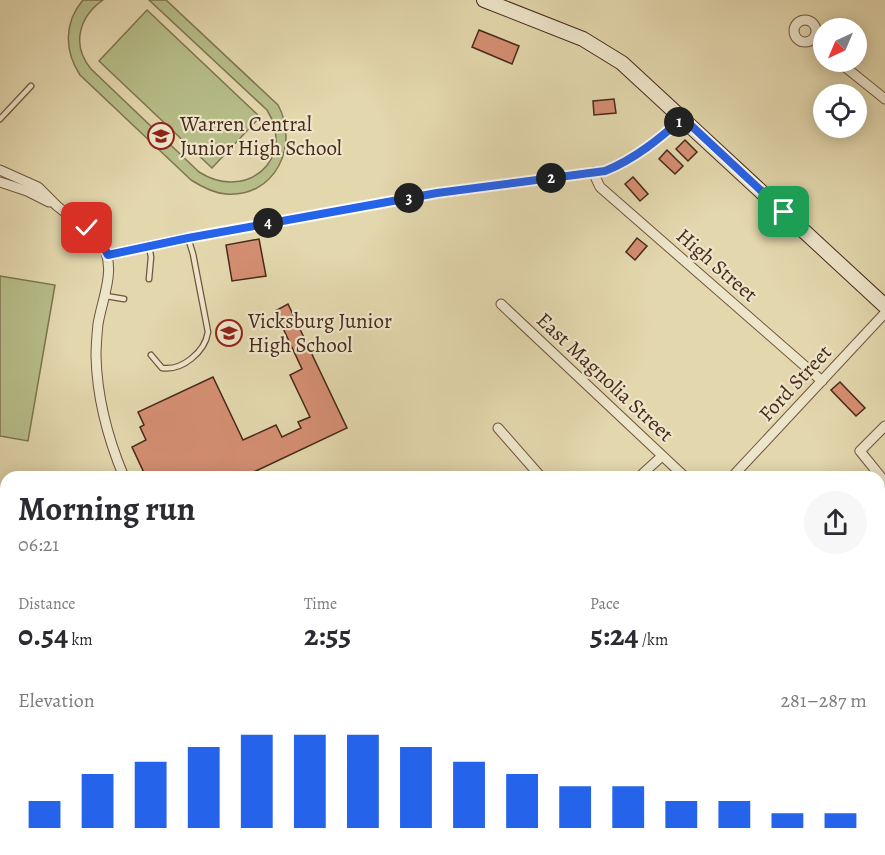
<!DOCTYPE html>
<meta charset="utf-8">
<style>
body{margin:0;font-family:Alegreya,serif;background:#f7f7f7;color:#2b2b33;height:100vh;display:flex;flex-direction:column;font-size:22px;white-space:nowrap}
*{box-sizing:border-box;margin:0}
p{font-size:20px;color:#7c7c81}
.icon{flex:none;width:33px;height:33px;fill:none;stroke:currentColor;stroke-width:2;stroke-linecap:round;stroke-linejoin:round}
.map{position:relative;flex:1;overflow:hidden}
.drawer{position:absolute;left:0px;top:471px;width:885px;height:384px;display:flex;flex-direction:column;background:#fff;border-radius:18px 18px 0 0;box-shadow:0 3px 15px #0003}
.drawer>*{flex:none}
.needle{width:39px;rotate:224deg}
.tools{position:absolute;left:813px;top:18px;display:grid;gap:12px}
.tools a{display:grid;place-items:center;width:54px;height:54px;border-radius:50%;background:#fff;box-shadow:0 3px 15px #0003;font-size:30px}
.pin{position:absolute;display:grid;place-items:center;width:51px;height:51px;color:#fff;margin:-26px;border-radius:12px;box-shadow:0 3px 9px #0006}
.km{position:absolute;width:30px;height:30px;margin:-15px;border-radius:50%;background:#222;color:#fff;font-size:16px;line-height:30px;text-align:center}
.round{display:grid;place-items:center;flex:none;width:63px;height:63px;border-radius:32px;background:#f7f7f7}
.head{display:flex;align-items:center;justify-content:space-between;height:102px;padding:0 18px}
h1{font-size:33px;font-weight:700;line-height:45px}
.metrics{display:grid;grid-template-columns:repeat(3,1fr);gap:9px;height:102px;padding:6px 18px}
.metrics div{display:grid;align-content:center}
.metrics b{font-size:30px;font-weight:700}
.metrics small{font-size:16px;font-weight:400}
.metrics p{font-size:16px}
.chart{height:168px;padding:12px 18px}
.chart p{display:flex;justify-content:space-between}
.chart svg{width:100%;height:108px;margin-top:6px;stroke:#2563eb;stroke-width:6}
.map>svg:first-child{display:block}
.green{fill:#b6bd88;stroke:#7f7351;stroke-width:1.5}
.building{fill:#d48e72;stroke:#48291a;stroke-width:1.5}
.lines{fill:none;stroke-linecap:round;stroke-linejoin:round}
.lane-casing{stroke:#6f543f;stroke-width:7}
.street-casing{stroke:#6f543f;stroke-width:11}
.secondary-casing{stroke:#48291a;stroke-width:16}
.lane{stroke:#ede5ca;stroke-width:4.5}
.street{stroke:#ede5ca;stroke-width:9}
.secondary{stroke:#ede5ca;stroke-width:14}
.rail-casing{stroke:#48291a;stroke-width:5}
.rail{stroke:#ede5ca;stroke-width:3;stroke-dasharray:9;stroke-linecap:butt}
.route-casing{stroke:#fff;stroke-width:12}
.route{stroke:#2563eb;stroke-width:8}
.labels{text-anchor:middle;stroke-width:4.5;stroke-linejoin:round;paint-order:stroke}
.poi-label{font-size:21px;fill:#48291a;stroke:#ede5ca;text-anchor:start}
.street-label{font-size:21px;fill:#48291a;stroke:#ede5ca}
</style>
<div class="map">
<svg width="885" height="855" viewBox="0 0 885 855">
<rect width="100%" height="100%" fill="#e3d7ad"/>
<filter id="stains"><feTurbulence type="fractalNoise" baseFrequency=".00333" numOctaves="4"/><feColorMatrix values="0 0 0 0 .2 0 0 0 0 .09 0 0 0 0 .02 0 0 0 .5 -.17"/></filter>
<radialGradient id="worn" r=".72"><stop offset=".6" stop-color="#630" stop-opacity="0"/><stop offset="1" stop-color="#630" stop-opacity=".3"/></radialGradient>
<!-- green -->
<g class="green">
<path d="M 83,0 L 103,0 C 79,17 71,45 91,69 L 199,172 C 246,202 297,159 267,110 L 149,0 L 166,0 L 278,105 C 300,145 275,198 226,194 C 213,193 202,187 191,180 L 80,75 C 64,51 64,22 83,0 Z"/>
<path d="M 147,10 L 260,117 L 212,168 L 99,61 Z"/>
<path d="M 0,276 L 55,285 L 28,441 L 0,436 Z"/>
</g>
<!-- building -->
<g class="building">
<path d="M 479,30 L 519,46 L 512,64 L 472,47 Z"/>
<path d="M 614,99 L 616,113 L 594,115 L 593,101 Z"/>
<path d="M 685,140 L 697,152 L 688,161 L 676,149 Z"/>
<path d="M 667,150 L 683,166 L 675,174 L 659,159 Z"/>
<path d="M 633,177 L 648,194 L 640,201 L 625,184 Z"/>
<path d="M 637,238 L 647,246 L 635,260 L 626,252 Z"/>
<path d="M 259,239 L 266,276 L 232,281 L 226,245 Z"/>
<path d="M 288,304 L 347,428 L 243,477 L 146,477 L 132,447 L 146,440 L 140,427 L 144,425 L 138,412 L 213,377 L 243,440 L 276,425 L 282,437 L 301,428 L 298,422 L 310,417 L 290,375 L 302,369 L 275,311 Z"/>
<path d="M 840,382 L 865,408 L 856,416 L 831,390 Z"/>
</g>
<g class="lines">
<defs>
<g id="lane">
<path d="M 0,119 L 31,86"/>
<path d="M 149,279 L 151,257 L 149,246"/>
<path d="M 106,296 L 124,299"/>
<path d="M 151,355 L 162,368 C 182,371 205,352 208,332 L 193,254 L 188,238"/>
</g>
<g id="street">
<circle cx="805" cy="31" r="11"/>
<path d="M 814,39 L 824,47"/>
<path d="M 839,62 L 885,99"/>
<path d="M 0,170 L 38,187 L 57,206 L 100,240 C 118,267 103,295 98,324 C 97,334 96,346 96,356 C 97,398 108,439 124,477"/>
<path d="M 593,172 L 600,187 L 822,381"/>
<path d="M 0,182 L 27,191 L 49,202"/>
<path d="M 108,255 L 188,238 L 437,193 L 605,171 C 635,159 659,139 683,118"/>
<path d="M 501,304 L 685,477"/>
<path d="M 885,426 L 860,451 L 885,482"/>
<path d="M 498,428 L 541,477"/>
<path d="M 639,477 L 662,456"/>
<path d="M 732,477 L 885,313"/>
<path d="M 0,801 L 6,809"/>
<path d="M 37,849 L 42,855"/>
<path d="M 153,849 L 158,855"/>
<path d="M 266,849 L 270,855"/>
<path d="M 822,849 L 828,855"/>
<path d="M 348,855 L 352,849"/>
</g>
<path id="secondary" d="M 484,0 L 583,39 L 622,63 L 885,306"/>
</defs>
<!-- lane casing -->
<use href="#lane" class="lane-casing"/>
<!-- street casing -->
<use href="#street" class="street-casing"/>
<!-- secondary casing -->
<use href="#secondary" class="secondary-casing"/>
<!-- lane -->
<use href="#lane" class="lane"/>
<!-- street -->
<use href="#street" class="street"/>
<!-- secondary -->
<use href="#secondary" class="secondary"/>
<defs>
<g id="rail">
<path d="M 0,567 L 6,572"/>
<path d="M 495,849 L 511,855"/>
</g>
</defs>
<!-- rail casing -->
<use href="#rail" class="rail-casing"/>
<!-- rail -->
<use href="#rail" class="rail"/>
</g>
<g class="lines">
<defs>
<path id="route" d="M 87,228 L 100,240 L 108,255 L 188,238 L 437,193 L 605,171 C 635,159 659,139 683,118 L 784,212"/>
</defs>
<!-- route casing -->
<use href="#route" class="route-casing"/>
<!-- route -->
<use href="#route" class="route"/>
</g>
<!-- icons -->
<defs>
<symbol id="school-ring" viewBox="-11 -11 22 22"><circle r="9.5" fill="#ede5ca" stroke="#8f2418" stroke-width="1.5"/><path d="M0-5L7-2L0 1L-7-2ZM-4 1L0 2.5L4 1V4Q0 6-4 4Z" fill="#8f2418"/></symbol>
</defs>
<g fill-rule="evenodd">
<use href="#school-ring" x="146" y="121" width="30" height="30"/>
<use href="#school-ring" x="214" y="318" width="30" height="30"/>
</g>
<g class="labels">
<!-- poi labels -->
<g class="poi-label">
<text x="180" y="131">Warren Central<tspan x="180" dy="24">Junior High School</tspan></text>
<text x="248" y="328">Vicksburg Junior<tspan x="248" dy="24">High School</tspan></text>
</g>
<!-- street labels -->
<g class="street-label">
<text transform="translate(717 265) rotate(41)" y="7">High Street</text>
<text transform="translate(605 377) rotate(43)" y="7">East Magnolia Street</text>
<text transform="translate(795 383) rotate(-47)" y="7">Ford Street</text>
</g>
</g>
<rect width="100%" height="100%" filter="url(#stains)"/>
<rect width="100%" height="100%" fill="url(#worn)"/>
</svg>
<div class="tools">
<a><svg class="needle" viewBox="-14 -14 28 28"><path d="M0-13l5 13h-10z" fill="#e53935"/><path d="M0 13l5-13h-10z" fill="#7c7c81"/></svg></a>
<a><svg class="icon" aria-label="locate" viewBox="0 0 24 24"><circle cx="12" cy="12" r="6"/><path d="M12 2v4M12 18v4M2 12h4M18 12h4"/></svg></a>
</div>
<div class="pin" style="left:784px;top:212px;background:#1e9e55"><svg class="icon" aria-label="arrive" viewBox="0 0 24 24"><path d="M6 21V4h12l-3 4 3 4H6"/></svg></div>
<div class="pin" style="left:87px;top:228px;background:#d93025"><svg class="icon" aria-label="check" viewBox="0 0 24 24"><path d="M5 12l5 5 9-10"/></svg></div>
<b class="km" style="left:679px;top:122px">1</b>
<b class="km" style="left:551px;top:178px">2</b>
<b class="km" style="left:409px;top:198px">3</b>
<b class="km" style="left:268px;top:223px">4</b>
<section class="drawer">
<div class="head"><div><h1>Morning run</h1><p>06:21</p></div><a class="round"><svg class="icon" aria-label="share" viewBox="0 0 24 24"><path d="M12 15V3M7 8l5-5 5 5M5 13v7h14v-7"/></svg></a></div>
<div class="metrics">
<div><p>Distance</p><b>0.54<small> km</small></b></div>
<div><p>Time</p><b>2:55</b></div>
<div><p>Pace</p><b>5:24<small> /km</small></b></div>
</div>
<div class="chart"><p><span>Elevation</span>281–287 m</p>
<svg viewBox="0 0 160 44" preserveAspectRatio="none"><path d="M5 44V33M15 44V22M25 44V17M35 44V11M45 44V6M55 44V6M65 44V6M75 44V11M85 44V17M95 44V22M105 44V27M115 44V27M125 44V33M135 44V33M145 44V38M155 44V38"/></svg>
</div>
</section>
</div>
